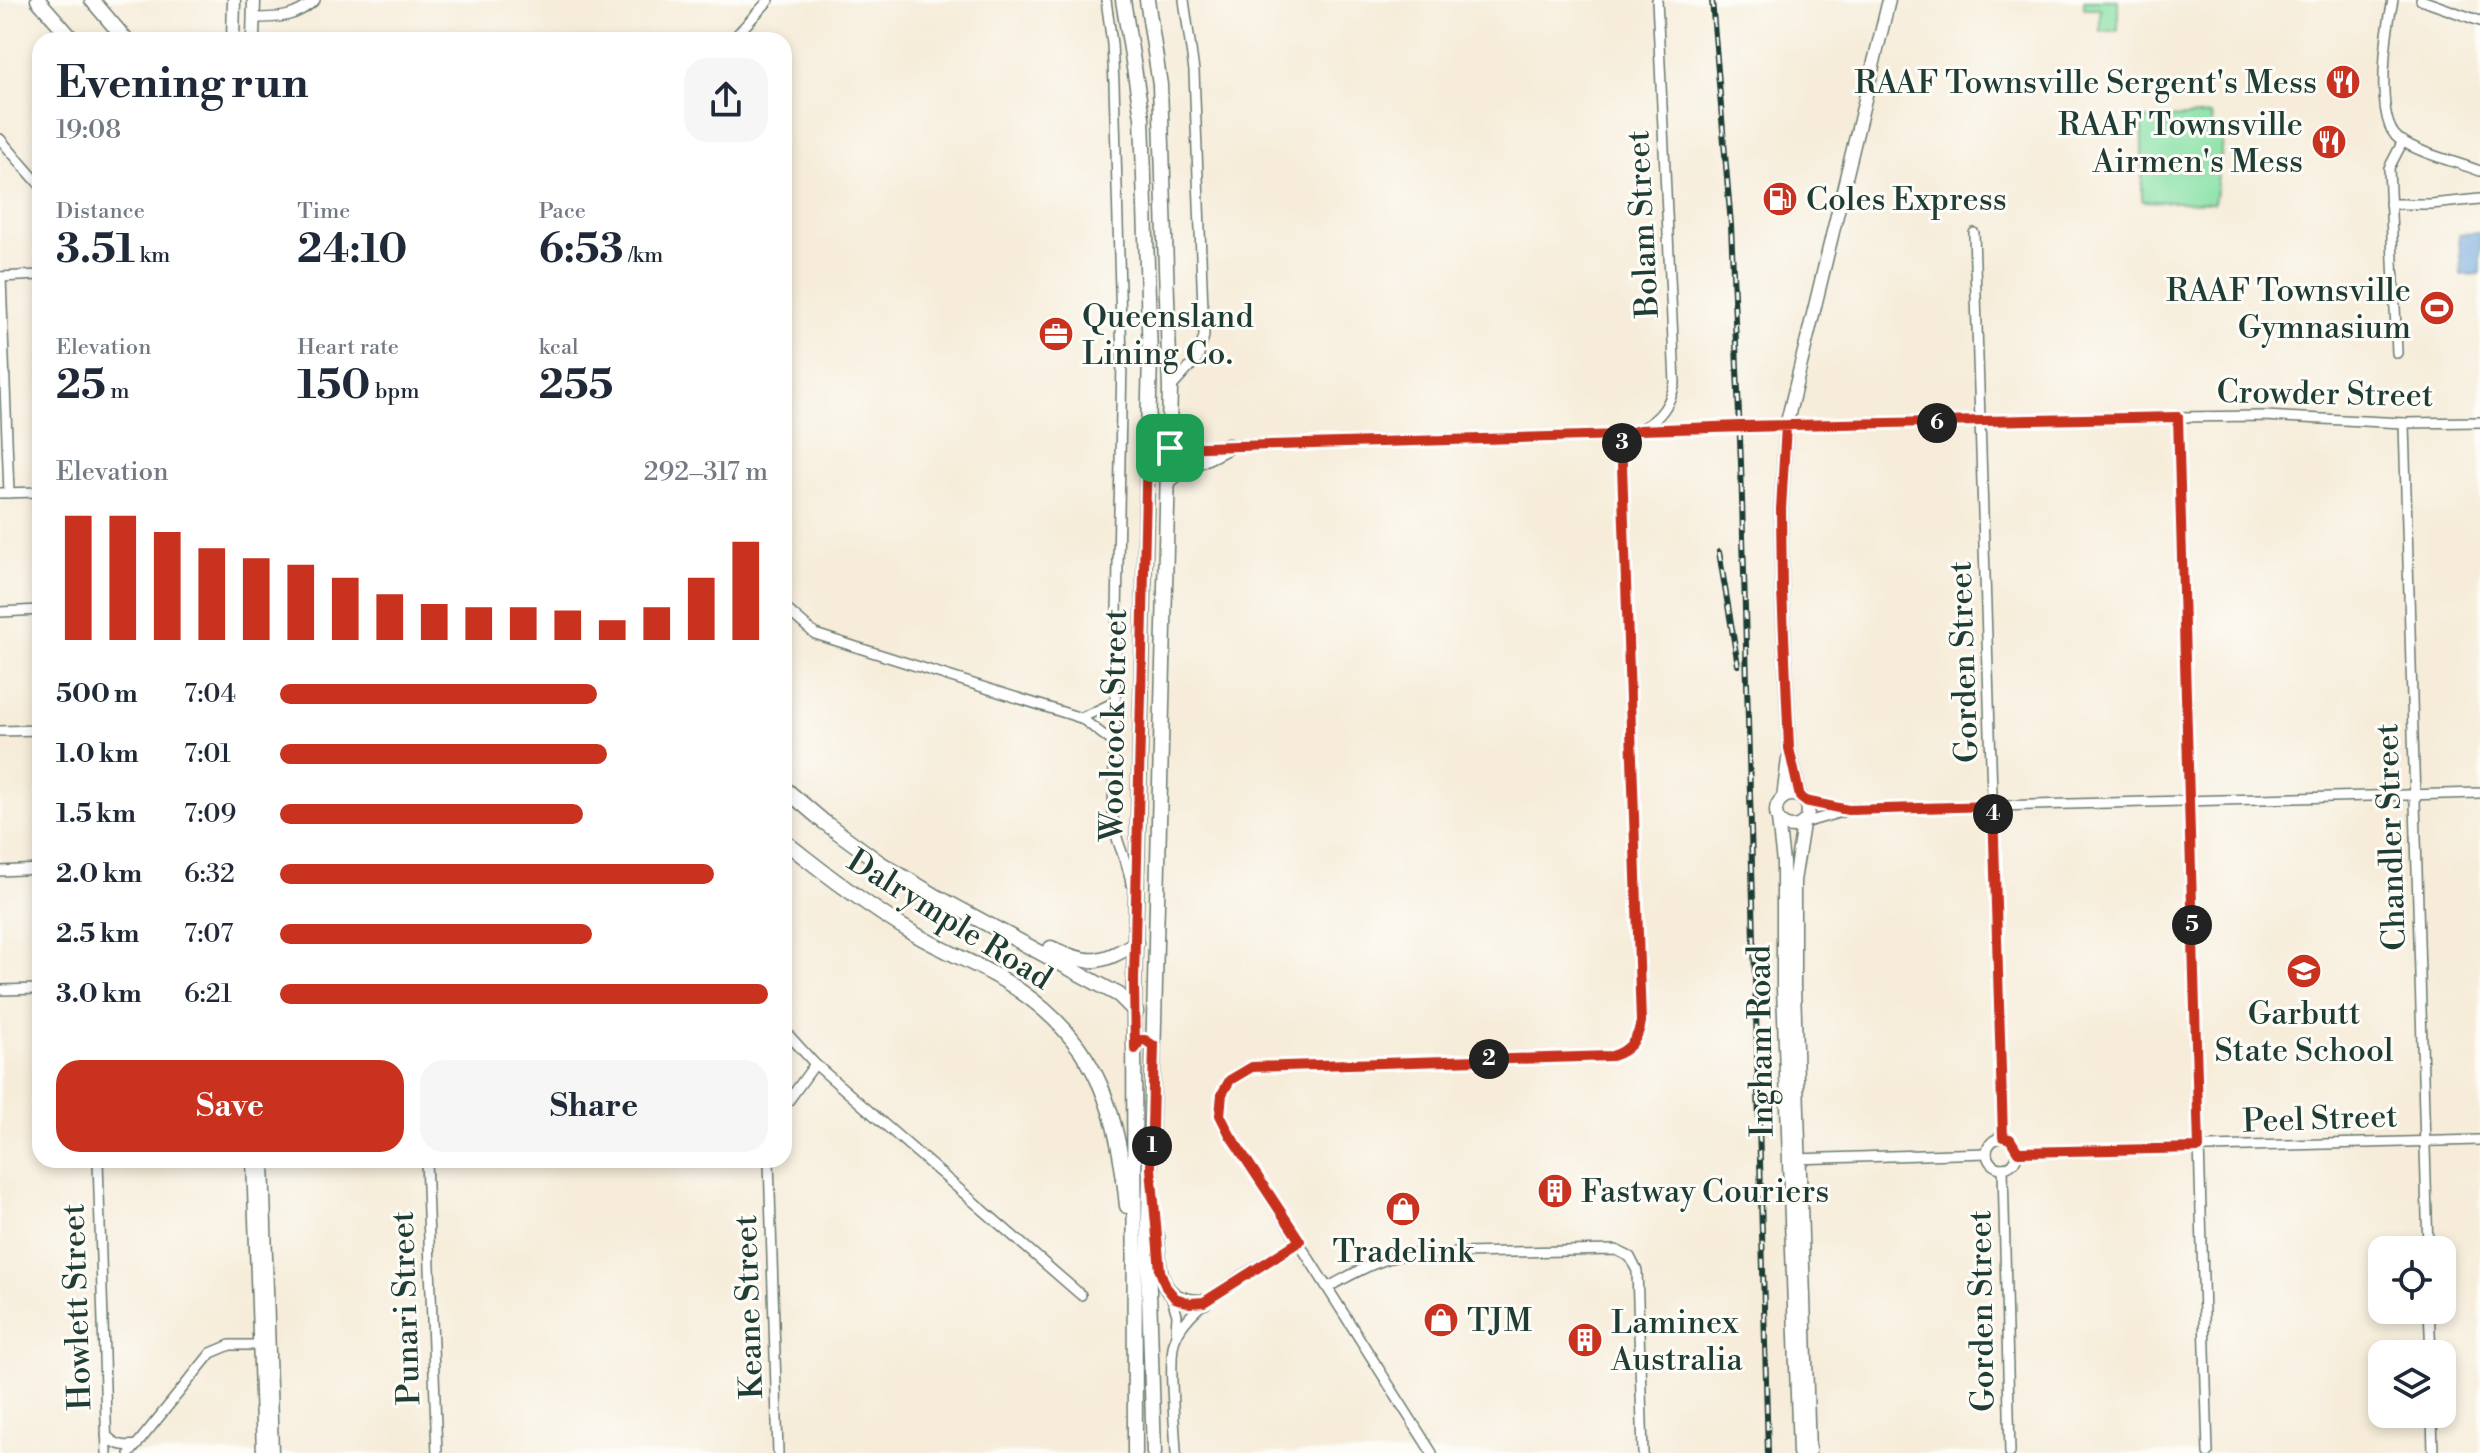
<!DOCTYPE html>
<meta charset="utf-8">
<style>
body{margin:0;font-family:"Libre Bodoni",serif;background:#f6f6f7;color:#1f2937;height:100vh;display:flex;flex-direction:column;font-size:30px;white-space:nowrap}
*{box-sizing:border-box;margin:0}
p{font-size:26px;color:#747a83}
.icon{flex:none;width:44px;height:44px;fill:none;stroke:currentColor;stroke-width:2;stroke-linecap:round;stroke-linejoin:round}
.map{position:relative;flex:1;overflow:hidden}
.panel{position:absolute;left:32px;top:32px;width:760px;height:1136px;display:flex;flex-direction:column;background:#fff;border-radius:24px;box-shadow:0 4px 12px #0003}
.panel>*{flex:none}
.controls{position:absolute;left:2368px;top:1236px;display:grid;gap:16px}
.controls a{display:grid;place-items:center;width:88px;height:88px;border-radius:16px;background:#fff;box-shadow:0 4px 12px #0003;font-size:40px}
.pin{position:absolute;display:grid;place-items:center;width:68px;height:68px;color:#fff;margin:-34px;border-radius:16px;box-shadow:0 4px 12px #0006}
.km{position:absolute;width:40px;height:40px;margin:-20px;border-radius:50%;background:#222;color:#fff;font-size:22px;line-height:40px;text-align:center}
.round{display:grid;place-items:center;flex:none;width:84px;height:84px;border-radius:24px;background:#f6f6f7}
.overview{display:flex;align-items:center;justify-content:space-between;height:136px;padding:0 24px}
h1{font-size:44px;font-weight:700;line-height:60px}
.metrics{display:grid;grid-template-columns:repeat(3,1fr);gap:12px;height:136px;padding:8px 24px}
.metrics div{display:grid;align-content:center}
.metrics b{font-size:40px;font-weight:700}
.metrics small{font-size:22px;font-weight:400}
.metrics p{font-size:22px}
.chart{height:224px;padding:16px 24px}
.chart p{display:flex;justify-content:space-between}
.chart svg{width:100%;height:144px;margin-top:8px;stroke:#c8321e;stroke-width:6}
.cta{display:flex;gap:16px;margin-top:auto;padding:16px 24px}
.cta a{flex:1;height:92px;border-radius:24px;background:#c8321e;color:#fff;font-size:32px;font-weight:700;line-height:92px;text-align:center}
.cta a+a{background:#f6f6f7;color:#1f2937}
ul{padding:0 24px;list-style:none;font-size:26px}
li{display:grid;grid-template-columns:128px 96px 1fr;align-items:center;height:60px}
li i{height:20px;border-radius:10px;background:#c8321e}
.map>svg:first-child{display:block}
.green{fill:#88e1a6;stroke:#548f6d;stroke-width:2}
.water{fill:#6ca4db;stroke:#467088;stroke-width:2}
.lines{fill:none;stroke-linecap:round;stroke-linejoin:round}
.street-casing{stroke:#6a7a6e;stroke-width:12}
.secondary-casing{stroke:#6a7a6e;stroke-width:15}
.primary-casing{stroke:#6a7a6e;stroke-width:17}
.street{stroke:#fff;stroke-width:9}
.secondary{stroke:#fff;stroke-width:12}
.primary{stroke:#fff;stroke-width:14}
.rail-casing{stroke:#1f3d34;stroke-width:6}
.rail{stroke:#fdfcf7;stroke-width:3;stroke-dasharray:9;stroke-linecap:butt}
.route-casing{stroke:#fff;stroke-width:16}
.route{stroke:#c8321e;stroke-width:10}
.labels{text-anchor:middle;stroke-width:6;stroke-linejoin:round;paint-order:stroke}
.poi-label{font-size:32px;fill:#1f3d34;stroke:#fdfcf7;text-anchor:start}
.street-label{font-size:32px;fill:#1f3d34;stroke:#fdfcf7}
</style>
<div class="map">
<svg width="2480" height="1453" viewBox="0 0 2480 1453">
<rect width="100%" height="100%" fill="#fdfcf7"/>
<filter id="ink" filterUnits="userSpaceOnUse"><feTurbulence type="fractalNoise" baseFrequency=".0125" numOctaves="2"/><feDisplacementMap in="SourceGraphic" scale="16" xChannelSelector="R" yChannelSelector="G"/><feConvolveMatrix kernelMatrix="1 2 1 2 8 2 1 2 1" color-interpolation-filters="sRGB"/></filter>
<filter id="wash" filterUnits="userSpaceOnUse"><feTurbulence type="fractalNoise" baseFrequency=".006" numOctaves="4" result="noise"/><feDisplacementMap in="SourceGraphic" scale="32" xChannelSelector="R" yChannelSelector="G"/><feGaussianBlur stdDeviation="1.8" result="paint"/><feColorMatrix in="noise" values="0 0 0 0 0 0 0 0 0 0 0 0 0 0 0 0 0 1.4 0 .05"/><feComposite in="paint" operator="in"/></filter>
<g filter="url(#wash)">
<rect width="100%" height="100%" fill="#f6ecd9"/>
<!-- green -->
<g class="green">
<path d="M 2084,0 L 2118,0 L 2118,30 L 2100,32 L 2100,8 L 2084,8 Z"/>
<path d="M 2211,115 L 2213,134 L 2224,135 L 2214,203 L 2142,201 L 2142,120 Z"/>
</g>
<!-- water -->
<path class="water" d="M 2480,233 L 2480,274 L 2461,275 L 2459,234 Z"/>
</g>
<g filter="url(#ink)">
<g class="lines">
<defs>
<g id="street">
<path d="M 1106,0 L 1112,44 L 1114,83 L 1122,360 L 1113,817 C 1114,841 1128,860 1131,883"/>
<path d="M 2393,0 C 2387,27 2373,121 2399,139 C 2421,154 2454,161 2480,171"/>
<path d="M 2421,0 L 2480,21"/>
<path d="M 253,18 C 279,18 295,18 315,0"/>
<path d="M 732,40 L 769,0"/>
<path d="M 0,139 L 40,185"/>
<path d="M 2390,204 L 2431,204 L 2480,199"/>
<path d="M 1974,233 L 2003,1137"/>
<path d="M 0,277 L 40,275"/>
<path d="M 1,277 L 9,493"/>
<path d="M 2397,353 L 2389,168 L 2403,141"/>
<path d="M 1170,389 L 1198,358 L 1204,336 L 1194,71 L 1184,0"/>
<path d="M 2178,417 L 2208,1453"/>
<path d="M 2404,423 L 2428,1250"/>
<path d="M 1642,428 C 1661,418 1670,404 1675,383 L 1657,0"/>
<path d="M 1147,448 L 1621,435 L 1639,430 L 1740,426 L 2178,417 L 2264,416 L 2404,423 L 2480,422"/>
<path d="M 0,493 L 40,492"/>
<path d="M 784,607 L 815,634 L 1081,718 L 1114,743"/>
<path d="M 0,612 L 40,610"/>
<path d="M 1081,718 L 1115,702"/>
<path d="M 0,731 L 40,730"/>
<path d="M 1805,801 L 1848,810 L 2480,793"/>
<path d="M 1804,823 L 1845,811"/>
<path d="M 0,871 L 40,869"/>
<path d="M 0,990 L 40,989"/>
<path d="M 784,1030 L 815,1064 L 1081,1295"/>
<path d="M 784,1107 L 815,1064"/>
<circle cx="2002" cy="1153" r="15"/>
<path d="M 2018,1152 L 2480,1140"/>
<path d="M 1794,1159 L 1987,1153"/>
<path d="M 98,1160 L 107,1453"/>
<path d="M 426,1160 L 437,1453"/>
<path d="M 769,1160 L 778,1453"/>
<path d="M 2003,1168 L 2010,1453"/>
<path d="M 1328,1287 C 1355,1273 1379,1258 1410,1254 L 1616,1250 L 1630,1257 L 1637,1271 L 1643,1453"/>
<path d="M 1171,1295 L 1177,1315 L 1176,1331"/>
<path d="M 2429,1310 L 2431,1354"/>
<path d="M 2432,1414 L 2433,1453"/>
<path d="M 106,1435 C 115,1445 123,1447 137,1445"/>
<path d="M 130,1453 L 211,1353 L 230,1345 L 265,1345"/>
<path d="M 1176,1453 C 1175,1422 1169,1377 1173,1347 C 1180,1304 1264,1264 1300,1241"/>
<path d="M 1432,1453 L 1223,1123 C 1215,1097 1228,1076 1252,1067 L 1612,1056 C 1629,1051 1638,1040 1641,1022 L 1621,435"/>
</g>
<g id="secondary">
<path d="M 233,40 L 234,0"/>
<path d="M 253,40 L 254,0"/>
<circle cx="1792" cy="811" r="16"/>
<path d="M 1800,797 L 1789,748 L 1782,590 L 1781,509 L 1786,426 L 1889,0"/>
<path d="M 1783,798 L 1788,759"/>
<path d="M 1778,819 L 1783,863 L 1783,987 L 1799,1453"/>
<path d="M 1803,824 L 1794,881 L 1794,987 L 1809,1453"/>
<path d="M 253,1160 L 263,1453"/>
<path d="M 263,1160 L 272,1453"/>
</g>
<g id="primary">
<path d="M 38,0 L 73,40"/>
<path d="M 92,0 L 126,40"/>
<path d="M 1123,0 L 1142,117 L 1150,356 L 1134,982 L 1135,1453"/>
<path d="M 1147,0 L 1160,85 L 1170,389 L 1148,1259 L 1154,1453"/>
<path d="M 1168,482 C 1184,465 1209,458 1228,446"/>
<path d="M 784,788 L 824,822 L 880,863 L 939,898 L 1119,995 L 1136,1012"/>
<path d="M 784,841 C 825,874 867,906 913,933 C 948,954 987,967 1020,991 C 1100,1046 1118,1115 1127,1206"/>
<path d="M 1051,948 C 1090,966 1100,964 1136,943"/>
<path d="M 1157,1236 C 1159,1273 1158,1303 1204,1302"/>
</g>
</defs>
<!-- street casing -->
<use href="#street" class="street-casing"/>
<!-- secondary casing -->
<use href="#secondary" class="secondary-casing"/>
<!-- primary casing -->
<use href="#primary" class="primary-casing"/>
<!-- street -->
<use href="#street" class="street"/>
<!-- secondary -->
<use href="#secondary" class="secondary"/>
<!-- primary -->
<use href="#primary" class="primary"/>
<defs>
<g id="rail">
<path d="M 1712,0 L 1731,225 L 1741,463 L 1768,1453"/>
<path d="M 1719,552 L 1738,665"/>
</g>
</defs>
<!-- rail casing -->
<use href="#rail" class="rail-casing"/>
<!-- rail -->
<use href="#rail" class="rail"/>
</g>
</g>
<g class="lines" filter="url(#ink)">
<defs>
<path id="route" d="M 1170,448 L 1147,448 L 1134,982 L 1135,1049 L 1140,1040 L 1145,1040 L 1154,1046 L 1151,1168 L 1160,1271 L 1166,1287 L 1175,1298 L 1190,1303 L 1204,1302 L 1300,1241 L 1230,1135 L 1220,1115 L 1222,1094 L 1230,1080 L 1252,1067 L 1612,1056 C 1629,1051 1638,1040 1641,1022 L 1621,435 L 1639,430 L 1786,426 L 1781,509 L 1782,590 L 1789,748 L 1800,797 L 1805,801 L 1848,810 L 1993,806 L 2003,1137 L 2010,1139 L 2018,1152 L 2199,1148 L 2178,417 L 1740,426 L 1639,430 L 1621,435 L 1170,448"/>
</defs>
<!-- route casing -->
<use href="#route" class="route-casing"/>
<!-- route -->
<use href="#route" class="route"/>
</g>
<!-- icons -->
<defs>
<symbol id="restaurant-disc" viewBox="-11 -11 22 22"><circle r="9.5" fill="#c8321e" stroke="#fdfcf7"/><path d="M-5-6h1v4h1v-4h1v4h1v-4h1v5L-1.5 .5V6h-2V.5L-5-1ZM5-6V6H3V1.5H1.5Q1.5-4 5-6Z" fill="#fff"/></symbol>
<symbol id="fuel-disc" viewBox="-11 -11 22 22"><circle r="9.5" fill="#c8321e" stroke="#fdfcf7"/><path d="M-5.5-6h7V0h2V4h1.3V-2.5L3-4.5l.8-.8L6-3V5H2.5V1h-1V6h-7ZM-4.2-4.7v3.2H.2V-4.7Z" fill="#fff"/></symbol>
<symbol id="stadium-disc" viewBox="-11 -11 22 22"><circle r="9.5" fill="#c8321e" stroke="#fdfcf7"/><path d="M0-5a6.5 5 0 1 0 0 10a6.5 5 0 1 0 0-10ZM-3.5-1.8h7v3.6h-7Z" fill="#fff"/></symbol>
<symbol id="office-disc" viewBox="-11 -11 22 22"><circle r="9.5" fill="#c8321e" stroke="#fdfcf7"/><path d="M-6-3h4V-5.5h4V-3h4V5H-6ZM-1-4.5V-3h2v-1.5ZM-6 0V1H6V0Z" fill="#fff"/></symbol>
<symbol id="school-disc" viewBox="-11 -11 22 22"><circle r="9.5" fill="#c8321e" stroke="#fdfcf7"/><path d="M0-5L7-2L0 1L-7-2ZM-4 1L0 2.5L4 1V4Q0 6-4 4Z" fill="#fff"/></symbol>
<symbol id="building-disc" viewBox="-11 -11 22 22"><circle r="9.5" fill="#c8321e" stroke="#fdfcf7"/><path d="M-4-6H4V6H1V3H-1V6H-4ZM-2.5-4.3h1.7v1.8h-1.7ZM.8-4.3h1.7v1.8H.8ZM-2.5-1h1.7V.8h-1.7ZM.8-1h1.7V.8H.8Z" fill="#fff"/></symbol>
<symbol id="shop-disc" viewBox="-11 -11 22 22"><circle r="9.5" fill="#c8321e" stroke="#fdfcf7"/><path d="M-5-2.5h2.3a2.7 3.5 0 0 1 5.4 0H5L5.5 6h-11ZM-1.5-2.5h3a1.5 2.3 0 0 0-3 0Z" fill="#fff"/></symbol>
</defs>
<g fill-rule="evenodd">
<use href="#restaurant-disc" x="2323" y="62" width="40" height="40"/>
<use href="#restaurant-disc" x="2309" y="122" width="40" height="40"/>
<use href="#fuel-disc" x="1760" y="179" width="40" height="40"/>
<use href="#stadium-disc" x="2417" y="288" width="40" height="40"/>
<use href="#office-disc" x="1036" y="314" width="40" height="40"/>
<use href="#school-disc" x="2284" y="951" width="40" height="40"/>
<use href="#building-disc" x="1535" y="1171" width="40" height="40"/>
<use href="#shop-disc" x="1383" y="1189" width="40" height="40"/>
<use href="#shop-disc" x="1421" y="1300" width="40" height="40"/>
<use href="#building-disc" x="1565" y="1320" width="40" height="40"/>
</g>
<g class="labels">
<!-- poi labels -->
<g class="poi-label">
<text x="2317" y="93" text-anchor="end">RAAF Townsville Sergent's Mess</text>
<text x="2303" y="135" text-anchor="end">RAAF Townsville<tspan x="2303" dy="37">Airmen's Mess</tspan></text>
<text x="1806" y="210">Coles Express</text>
<text x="2411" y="301" text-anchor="end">RAAF Townsville<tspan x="2411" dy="37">Gymnasium</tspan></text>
<text x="1082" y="327">Queensland<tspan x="1082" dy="37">Lining Co.</tspan></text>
<text x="2304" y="1024" text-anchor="middle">Garbutt<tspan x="2304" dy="37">State School</tspan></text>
<text x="1581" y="1202">Fastway Couriers</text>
<text x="1403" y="1262" text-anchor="middle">Tradelink</text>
<text x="1467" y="1331">TJM</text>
<text x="1611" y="1333">Laminex<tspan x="1611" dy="37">Australia</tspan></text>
</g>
<!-- street labels -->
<g class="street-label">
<text transform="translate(1642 224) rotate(-93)" y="11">Bolam Street</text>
<text transform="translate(2325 393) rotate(1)" y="11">Crowder Street</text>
<text transform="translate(1963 662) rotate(-92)" y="11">Gorden Street</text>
<text transform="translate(1113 725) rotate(-89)" y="11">Woolcock Street</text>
<text transform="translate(2390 837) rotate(-92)" y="11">Chandler Street</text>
<text transform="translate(950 919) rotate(32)" y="11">Dalrymple Road</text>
<text transform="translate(1760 1041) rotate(-91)" y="11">Ingham Road</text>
<text transform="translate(2320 1118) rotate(-2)" y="11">Peel Street</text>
<text transform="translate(76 1307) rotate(-92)" y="11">Howlett Street</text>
<text transform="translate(748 1307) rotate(-92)" y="11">Keane Street</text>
<text transform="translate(405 1308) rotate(-92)" y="11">Punari Street</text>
<text transform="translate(1981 1311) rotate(-91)" y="11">Gorden Street</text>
</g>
</g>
</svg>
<div class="controls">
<a><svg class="icon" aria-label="locate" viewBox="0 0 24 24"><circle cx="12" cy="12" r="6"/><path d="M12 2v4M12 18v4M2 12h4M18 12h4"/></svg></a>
<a><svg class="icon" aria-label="layers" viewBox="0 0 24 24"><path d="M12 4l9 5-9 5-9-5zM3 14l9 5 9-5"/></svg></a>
</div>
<div class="pin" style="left:1170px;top:448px;background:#1e9e55"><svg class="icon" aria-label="arrive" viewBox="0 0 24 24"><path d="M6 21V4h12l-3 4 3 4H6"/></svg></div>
<b class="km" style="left:1152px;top:1146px">1</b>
<b class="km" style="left:1489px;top:1059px">2</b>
<b class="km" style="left:1622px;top:443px">3</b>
<b class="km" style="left:1993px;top:814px">4</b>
<b class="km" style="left:2192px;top:925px">5</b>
<b class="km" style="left:1937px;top:423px">6</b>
<section class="panel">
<div class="overview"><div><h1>Evening run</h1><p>19:08</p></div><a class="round"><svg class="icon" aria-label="share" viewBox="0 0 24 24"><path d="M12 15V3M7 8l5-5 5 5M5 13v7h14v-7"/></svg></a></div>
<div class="metrics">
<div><p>Distance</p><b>3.51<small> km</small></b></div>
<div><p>Time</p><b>24:10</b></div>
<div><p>Pace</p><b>6:53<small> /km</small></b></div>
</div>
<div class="metrics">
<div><p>Elevation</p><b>25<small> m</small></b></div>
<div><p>Heart rate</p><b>150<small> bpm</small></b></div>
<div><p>kcal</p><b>255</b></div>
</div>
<div class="chart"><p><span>Elevation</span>292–317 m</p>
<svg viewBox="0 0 160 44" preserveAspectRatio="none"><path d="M5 44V6M15 44V6M25 44V11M35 44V16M45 44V19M55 44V21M65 44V25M75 44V30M85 44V33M95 44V34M105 44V34M115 44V35M125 44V38M135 44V34M145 44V25M155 44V14"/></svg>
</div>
<ul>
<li><b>500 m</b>7:04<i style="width:65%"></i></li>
<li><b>1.0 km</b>7:01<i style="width:67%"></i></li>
<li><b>1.5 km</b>7:09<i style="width:62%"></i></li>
<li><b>2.0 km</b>6:32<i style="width:89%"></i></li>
<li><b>2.5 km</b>7:07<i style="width:64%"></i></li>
<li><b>3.0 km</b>6:21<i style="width:100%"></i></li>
</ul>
<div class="cta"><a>Save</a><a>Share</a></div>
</section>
</div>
